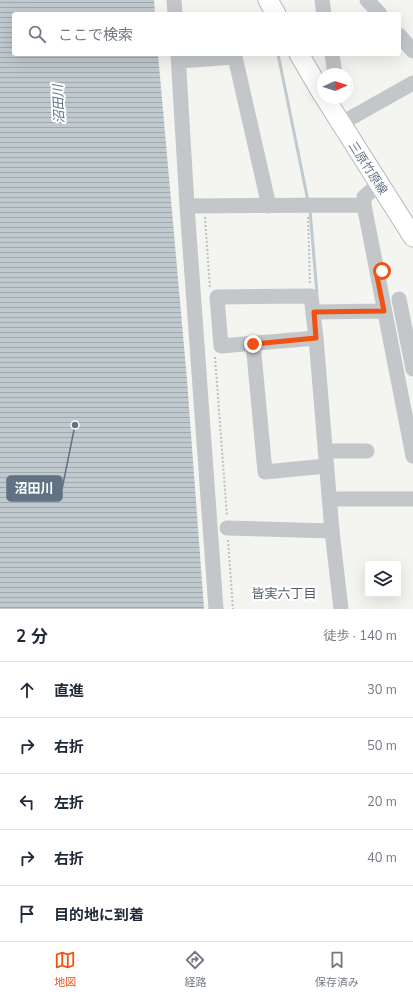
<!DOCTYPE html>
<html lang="ja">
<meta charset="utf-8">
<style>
:root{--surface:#fff;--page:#f2f2f3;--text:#1f2937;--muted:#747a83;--line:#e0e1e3;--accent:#f05214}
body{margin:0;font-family:"Nunito Sans","Noto Sans JP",sans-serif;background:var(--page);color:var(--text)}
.controls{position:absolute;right:12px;bottom:12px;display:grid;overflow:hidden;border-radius:4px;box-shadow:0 4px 16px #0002}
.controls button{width:36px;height:36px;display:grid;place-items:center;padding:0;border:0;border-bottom:1px solid var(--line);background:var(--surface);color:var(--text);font:20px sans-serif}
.compass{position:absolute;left:317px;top:68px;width:36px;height:36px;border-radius:50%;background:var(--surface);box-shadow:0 4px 16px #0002;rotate:87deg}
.stop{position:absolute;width:12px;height:12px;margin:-9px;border:3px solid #f05214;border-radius:50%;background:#fff}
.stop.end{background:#f05214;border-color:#fff;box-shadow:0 1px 4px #0008}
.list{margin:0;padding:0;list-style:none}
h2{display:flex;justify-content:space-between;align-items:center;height:52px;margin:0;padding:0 16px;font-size:17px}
h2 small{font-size:13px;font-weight:400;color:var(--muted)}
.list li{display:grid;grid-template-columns:26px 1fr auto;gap:12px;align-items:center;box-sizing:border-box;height:56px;padding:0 16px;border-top:1px solid var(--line)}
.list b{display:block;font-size:15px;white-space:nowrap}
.list em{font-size:13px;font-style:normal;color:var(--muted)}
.icon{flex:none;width:22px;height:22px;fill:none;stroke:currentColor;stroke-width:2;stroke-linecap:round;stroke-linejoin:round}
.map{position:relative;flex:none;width:413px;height:609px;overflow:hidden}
.search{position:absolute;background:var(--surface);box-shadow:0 4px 16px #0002;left:12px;right:12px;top:12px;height:44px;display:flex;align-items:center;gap:10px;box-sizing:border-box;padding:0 14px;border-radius:4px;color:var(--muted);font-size:15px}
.sheet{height:332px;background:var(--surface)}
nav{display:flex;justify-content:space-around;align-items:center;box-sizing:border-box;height:56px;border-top:1px solid var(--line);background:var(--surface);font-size:11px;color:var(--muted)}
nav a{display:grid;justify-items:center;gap:2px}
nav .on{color:var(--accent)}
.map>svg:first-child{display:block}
.water{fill:url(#water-rules)}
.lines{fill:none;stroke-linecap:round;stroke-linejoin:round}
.stream{stroke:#bfc9ce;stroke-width:3}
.major-casing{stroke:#b6babe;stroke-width:21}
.path{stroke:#bfc0c2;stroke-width:2;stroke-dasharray:2 2;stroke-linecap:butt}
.minor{stroke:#c3c7ca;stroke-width:15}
.major{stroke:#fff;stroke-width:19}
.route{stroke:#f05214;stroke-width:5}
.labels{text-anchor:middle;stroke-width:4;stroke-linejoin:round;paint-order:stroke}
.street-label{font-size:12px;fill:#617283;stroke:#fff}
.water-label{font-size:13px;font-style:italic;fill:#5c7581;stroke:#fff}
.neighbourhood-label{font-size:13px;fill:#4f5c68;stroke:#fff}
.leader{fill:none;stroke:#617283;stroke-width:1.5}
.callout-dot{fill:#617283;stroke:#fff;stroke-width:1.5}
.callout{fill:#617283;stroke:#617283;stroke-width:1.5}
.callout-label{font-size:13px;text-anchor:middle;font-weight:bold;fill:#fff}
</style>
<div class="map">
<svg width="413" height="609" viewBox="0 0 413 609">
<defs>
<pattern id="water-rules" width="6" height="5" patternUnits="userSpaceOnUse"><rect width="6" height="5" fill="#bfc9ce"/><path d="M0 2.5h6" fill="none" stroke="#9fa8ad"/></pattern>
</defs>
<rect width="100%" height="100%" fill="#f4f4f0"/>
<path class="water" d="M0,0H154L155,14H14V54H158L187,380L204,609H0Z"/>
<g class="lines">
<path class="stream" d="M278,54L308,201
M310,210L317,294"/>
<defs>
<path id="major" d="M268,0L276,14
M299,54L323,95
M325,98L413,237"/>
</defs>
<use href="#major" class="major-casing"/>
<path class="path" d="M205,217L210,289
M308,217L310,284
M215,357L227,516
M228,540L233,609"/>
<path class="minor" d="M174,0L175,14
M322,0L324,14
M367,0L380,14
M399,35L413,51
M178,54L187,206L216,609
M332,54L335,74
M179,61L235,57L269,206
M340,124L413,83
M379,184L364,197V205L413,456
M187,206L364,205
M399,299L413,369
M314,312L384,311
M316,338L221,346L217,297L311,296L316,338L332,531L341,609
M253,343L265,472L326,466
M325,451H367
M329,499H413
M227,528L332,531"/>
<use href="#major" class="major"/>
</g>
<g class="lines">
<path class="route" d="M253,344L316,338L314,312L384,311L376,271H382"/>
</g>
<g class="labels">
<g class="street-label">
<text transform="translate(368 168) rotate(57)" y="4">三原竹原線</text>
</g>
<g class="water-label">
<text transform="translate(58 104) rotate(-93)" y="5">沼田川</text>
</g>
<g class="neighbourhood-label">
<text x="284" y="598">皆実六丁目</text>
</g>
</g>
<path class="leader" d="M75 425L62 489"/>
<circle class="callout-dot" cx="75" cy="425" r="4"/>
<rect class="callout" x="7" y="476" width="55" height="25" rx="4"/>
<g class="callout-label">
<text x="34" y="493">沼田川</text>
</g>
</svg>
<div class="controls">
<button><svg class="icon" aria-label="layers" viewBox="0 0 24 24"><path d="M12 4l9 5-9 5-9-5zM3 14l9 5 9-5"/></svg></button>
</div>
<svg class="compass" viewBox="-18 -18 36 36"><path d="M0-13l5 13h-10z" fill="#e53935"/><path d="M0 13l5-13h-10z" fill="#747a83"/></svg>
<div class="stop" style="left:382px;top:271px"></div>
<div class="stop end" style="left:253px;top:344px"></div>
<div class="search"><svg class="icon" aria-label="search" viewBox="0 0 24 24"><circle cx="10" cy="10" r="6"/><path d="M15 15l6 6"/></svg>ここで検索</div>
</div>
<section class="sheet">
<h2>2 分<small>徒歩 · 140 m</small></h2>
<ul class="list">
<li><svg class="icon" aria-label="ahead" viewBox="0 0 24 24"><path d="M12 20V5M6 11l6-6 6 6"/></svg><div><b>直進</b></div><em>30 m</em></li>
<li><svg class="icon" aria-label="right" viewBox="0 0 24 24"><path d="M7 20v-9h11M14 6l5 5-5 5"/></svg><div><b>右折</b></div><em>50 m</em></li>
<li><svg class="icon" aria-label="left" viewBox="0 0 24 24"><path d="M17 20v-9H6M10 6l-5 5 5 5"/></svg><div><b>左折</b></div><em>20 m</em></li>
<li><svg class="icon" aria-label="right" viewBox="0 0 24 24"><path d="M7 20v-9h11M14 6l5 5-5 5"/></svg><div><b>右折</b></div><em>40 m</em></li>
<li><svg class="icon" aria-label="arrive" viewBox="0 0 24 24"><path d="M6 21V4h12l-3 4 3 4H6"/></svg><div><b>目的地に到着</b></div></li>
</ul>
</section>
<nav>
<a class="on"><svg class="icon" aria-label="map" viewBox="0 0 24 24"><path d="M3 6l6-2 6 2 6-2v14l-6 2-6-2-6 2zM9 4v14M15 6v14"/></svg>地図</a>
<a><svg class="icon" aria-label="directions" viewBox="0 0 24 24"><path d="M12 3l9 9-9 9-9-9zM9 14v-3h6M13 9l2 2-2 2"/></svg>経路</a>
<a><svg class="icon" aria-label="saved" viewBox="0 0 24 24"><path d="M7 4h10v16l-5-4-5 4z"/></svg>保存済み</a>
</nav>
